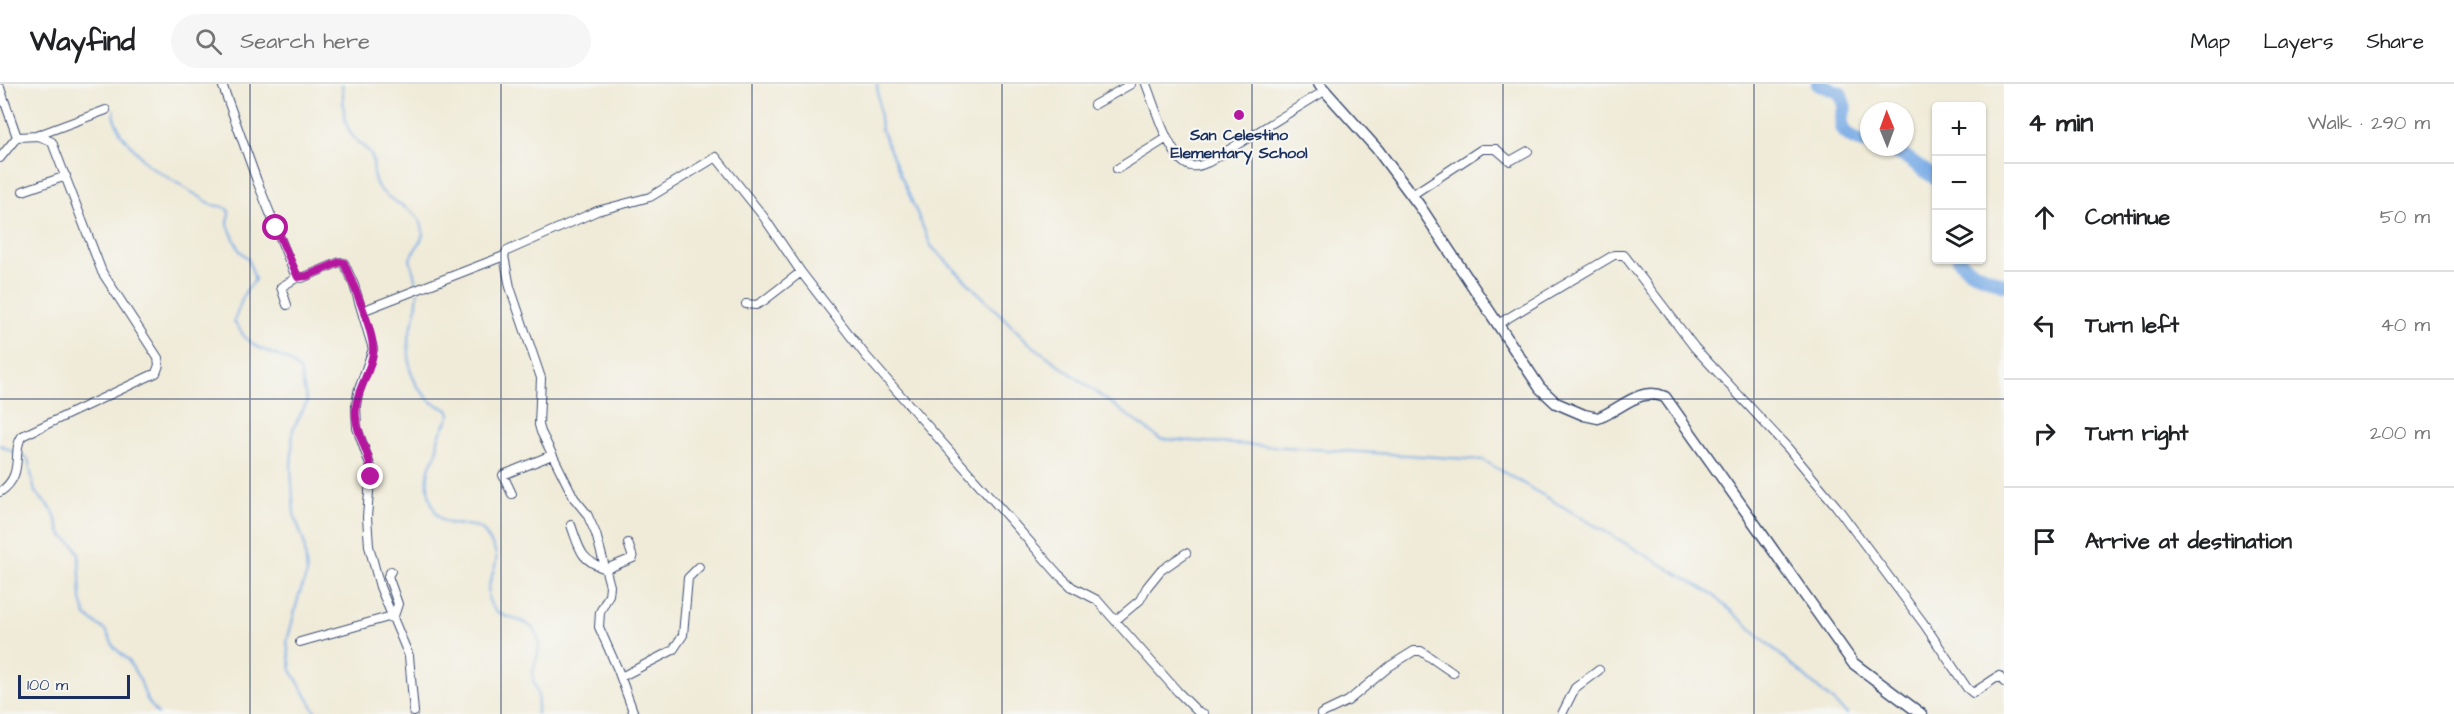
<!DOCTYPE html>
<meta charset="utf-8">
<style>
:root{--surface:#fff;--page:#f6f6f6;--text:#202124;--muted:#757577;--line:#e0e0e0}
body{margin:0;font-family:"Architects Daughter",sans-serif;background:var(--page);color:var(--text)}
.controls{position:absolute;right:18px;top:18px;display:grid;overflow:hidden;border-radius:6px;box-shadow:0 2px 4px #0004}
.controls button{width:54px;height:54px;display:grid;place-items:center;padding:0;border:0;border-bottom:2px solid var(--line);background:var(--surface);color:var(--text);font:30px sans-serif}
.compass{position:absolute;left:1860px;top:18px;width:54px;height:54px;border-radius:50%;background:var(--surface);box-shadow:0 2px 4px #0004;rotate:359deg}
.scale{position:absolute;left:18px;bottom:15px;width:112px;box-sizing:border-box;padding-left:6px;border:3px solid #1b2f5e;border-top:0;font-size:16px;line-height:21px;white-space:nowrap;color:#1b2f5e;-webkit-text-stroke:4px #f6f6f2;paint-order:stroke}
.stop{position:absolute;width:18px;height:18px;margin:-14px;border:4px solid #b5179e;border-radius:50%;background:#fff}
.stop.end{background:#b5179e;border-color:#fff;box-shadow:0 2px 6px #0008}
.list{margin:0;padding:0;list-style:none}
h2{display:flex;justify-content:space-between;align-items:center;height:78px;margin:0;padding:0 24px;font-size:26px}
h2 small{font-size:20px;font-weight:400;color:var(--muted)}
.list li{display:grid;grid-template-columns:39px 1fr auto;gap:18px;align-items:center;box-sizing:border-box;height:108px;padding:0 24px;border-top:2px solid var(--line)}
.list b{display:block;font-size:22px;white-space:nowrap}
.list em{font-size:20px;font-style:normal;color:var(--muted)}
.icon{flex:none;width:33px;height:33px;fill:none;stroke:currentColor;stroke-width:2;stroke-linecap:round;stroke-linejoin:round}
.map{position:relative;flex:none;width:2004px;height:630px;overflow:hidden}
header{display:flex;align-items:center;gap:36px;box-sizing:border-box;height:84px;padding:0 30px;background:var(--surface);border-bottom:2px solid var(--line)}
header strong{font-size:28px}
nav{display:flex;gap:33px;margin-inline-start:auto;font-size:21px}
.search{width:420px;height:54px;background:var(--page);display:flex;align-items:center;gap:15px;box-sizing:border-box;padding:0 21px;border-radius:33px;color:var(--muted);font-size:22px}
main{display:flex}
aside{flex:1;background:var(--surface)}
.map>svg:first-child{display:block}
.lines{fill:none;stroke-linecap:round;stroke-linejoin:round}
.stream{stroke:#7aace6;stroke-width:2}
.river{stroke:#7aace6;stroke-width:14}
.minor-casing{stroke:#3b4b70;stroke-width:10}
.major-casing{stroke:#3b4b70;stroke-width:13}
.minor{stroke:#fff;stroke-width:8}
.major{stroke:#fff;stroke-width:10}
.route{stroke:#b5179e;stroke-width:8}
.grid{fill:none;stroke:#1b2f5e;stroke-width:1.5;stroke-opacity:0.55}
.poi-dot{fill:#b5179e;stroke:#f6f6f2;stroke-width:2}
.labels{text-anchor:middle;stroke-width:4.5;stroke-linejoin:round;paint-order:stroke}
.poi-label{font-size:16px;font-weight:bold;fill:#1b2f5e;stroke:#f6f6f2}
</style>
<header>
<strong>Wayfind</strong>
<div class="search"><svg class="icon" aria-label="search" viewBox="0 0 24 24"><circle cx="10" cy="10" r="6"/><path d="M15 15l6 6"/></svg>Search here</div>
<nav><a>Map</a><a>Layers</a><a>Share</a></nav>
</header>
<main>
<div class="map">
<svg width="2004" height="630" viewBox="0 0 2004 630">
<rect width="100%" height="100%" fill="#f6f6f2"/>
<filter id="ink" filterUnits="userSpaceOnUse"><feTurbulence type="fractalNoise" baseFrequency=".0167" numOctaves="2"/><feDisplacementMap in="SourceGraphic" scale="12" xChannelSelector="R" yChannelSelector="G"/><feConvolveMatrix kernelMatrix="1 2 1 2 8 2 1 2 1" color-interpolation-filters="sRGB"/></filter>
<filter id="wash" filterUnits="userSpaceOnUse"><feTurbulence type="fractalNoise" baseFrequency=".008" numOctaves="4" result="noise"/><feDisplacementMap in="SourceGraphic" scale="24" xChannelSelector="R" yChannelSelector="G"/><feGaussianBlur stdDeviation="1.35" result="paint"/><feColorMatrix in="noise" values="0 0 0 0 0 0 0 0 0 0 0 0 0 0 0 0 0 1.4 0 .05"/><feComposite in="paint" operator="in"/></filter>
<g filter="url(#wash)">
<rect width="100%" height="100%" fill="#f0ebd8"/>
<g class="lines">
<path class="stream" d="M342,0C345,21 340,39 356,56C361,62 368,65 372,73C376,84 370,91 378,103C389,120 420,123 423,147C424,157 413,166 410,175L417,202
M877,0L881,45L931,162L1029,259L1160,355L1483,376L1712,510L1847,630
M114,26L115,36L121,50L148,81L203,115L213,121L224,123L229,127L228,141L239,166L248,174L255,196L245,208L234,237L246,255L259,264L288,276L300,287L307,318L293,345L291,385L294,430L304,458L307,490L299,511L287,558L291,586L317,630
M418,208L416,227L408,256L410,286L417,302L431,318L448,326L450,330C447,339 441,346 438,355C437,359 438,364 437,368C435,374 430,379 429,385C425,401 431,435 449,439C459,442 472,440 480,444C484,446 493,462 495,467C501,482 484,499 489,516C496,540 527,529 537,551C543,565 534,577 533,590C532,598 537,605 538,612C539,618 536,624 537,630
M0,361L28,375L35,408L53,427L61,450L75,462L79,470L81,516L86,532L106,547L114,563L128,576L140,596L147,616L158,630"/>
<path class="river" d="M1818,0L1840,9L1845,24C1835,46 1847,55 1869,60
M1881,63L1906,73L1936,95
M1959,176L1968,185L2004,201"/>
</g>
</g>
<g filter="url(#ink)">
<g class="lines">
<defs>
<path id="minor" d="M222,0L257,97L295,191L302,194L340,178L344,179L354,201L373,265L358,308L356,322L357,344L371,384L367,433L369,462L380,503L409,572L414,628
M1146,0C1154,20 1168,69 1186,80C1193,85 1202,81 1209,78L1326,6
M0,4L17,53L39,52L52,58L102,188L158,274L159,281L156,289L22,352C11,367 26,390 0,408
M1094,21L1131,0
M36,52L106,26
M0,74L17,53
M1117,85L1167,54
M23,107L66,92
M1412,111L1482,65H1496L1510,77L1528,67
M504,172L510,203L541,294L539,341L541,348L574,414L587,430L596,450L610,502L609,511L600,528L599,543L618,586L634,630
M746,220L756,221L762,218L801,188
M287,221L281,203L298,193
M362,227L504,172L507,167L597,127L650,113L716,73L763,132L801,188L866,272L1058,490L1072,503L1097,516L1178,608L1197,627L1204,630
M1498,240L1614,171H1624L1695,264L1787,363L1836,422L1924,540L1967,604L1973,609L1999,592L2004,598
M512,410L503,391L552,371
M571,441C580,466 580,476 606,485L633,474L628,459
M391,487L388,492L398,520L393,535
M1116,536L1140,516L1147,503L1160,487L1186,469
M300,558L392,532
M621,593L673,566L683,551L688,494L699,483
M1321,630L1348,617L1390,582L1414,567H1421L1453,589
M1562,630L1575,604L1599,586"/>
<path id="major" d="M1319,0L1377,65L1419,121L1540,304L1556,319L1584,331L1598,334C1622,325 1639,302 1665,313L1853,579L1921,630"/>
</defs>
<use href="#minor" class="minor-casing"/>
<use href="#major" class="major-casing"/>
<use href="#minor" class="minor"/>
<use href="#major" class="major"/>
</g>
</g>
<g class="lines" filter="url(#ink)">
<path class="route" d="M276,144L298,193L307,192L340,178L344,179C352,197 375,250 373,268C371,291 353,309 356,334C358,355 372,371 371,393"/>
</g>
<path class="grid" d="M250,0V630M501,0V630M752,0V630M1002,0V630M1252,0V630M1503,0V630M1754,0V630M0,315H2004"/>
<circle class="poi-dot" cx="1239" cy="31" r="6"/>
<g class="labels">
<g class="poi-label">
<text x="1239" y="56">San Celestino<tspan x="1239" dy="18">Elementary School</tspan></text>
</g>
</g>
</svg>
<div class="controls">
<button>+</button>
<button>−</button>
<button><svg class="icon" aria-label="layers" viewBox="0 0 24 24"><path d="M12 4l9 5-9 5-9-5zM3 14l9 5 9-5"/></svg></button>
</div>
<svg class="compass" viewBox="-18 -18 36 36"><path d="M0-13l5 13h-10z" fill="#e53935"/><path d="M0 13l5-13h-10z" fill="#757577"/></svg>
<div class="scale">100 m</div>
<div class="stop" style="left:276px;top:144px"></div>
<div class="stop end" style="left:371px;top:393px"></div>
</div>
<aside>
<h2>4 min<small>Walk · 290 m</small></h2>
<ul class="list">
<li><svg class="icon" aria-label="ahead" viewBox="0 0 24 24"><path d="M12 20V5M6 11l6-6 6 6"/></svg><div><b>Continue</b></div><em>50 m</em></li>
<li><svg class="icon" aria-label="left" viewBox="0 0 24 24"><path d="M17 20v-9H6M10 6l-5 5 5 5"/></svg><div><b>Turn left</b></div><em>40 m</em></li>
<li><svg class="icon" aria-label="right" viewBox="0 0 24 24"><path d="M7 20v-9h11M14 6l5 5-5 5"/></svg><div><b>Turn right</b></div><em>200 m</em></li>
<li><svg class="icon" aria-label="arrive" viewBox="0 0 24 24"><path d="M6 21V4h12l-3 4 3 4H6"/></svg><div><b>Arrive at destination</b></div></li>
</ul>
</aside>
</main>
